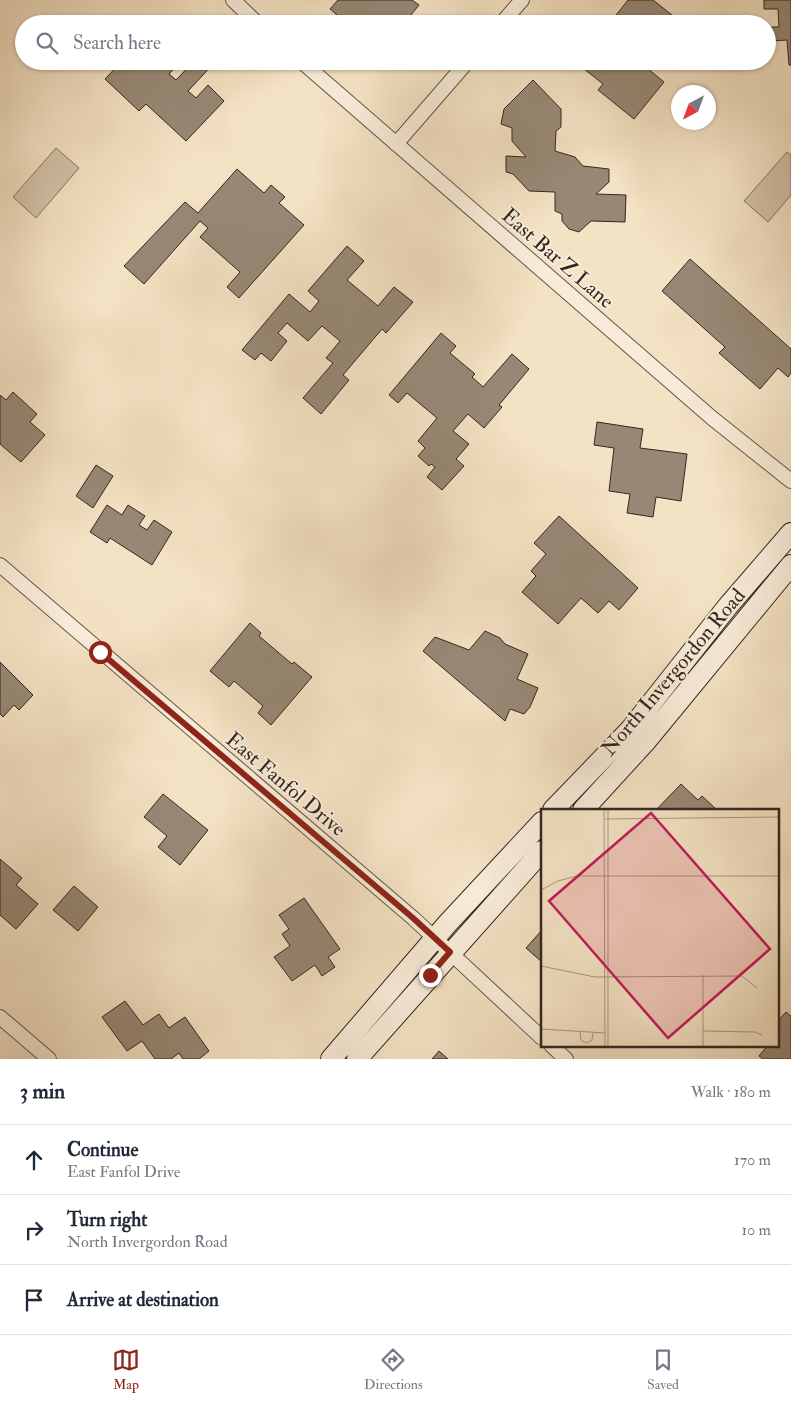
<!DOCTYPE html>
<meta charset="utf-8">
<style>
:root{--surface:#fff;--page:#f2f2f3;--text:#1f2937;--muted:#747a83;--line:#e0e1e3;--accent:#8f2418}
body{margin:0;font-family:"IM FELL Double Pica",serif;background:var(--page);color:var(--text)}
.compass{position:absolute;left:671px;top:85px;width:45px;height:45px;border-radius:50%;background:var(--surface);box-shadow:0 1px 4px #0004;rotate:221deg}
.stop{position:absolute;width:15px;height:15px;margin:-11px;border:4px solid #8f2418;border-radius:50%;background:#fff}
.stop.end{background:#8f2418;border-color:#fff;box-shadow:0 1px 5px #0008}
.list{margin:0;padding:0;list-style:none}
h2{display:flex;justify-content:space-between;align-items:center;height:65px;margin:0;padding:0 20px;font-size:21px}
h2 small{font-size:16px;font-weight:400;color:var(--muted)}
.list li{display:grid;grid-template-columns:32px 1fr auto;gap:15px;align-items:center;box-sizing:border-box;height:70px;padding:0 20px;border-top:1px solid var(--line)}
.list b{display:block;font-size:19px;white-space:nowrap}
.list p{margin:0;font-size:16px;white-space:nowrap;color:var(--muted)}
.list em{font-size:16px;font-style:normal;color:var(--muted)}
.icon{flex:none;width:28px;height:28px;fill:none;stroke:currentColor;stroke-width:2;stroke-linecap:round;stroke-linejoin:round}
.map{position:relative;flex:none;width:791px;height:1059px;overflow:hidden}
.search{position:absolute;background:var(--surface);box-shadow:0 1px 4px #0004;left:15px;right:15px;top:15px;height:55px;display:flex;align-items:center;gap:12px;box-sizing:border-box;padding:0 18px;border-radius:28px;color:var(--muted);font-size:19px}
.sheet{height:275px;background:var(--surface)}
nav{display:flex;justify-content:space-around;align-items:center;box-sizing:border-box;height:70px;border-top:1px solid var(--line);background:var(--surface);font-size:14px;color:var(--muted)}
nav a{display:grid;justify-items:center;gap:2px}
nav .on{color:var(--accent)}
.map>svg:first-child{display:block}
.grass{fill:#d3c2a8;stroke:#837464}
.building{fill:#978875;stroke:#332720}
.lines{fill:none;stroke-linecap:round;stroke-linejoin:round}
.street-casing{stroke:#635649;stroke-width:16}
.secondary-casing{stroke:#332720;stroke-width:22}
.street{stroke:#f8ecd9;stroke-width:14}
.secondary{stroke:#f8ecd9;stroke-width:20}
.route{stroke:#8f2418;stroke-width:6}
.labels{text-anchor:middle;stroke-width:4;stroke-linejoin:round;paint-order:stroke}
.street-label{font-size:21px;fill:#332720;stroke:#f8ecd9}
.inset-road{fill:none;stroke:#a79782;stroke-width:1}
.view{fill:#c2185b;fill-opacity:0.15;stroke:#c2185b;stroke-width:2.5}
.inset-edge{fill:none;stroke:#332720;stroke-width:2.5}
</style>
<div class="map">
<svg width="791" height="1059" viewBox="0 0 791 1059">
<rect width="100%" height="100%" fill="#f4e2c4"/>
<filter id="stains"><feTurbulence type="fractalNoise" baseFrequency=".004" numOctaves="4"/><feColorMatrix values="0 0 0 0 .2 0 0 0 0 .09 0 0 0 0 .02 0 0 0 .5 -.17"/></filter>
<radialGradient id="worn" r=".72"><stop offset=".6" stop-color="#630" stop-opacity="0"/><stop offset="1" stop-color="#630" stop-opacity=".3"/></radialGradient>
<path class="grass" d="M56,148L79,168L36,218L13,197Z
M787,152L791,155V195L768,222L744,201Z"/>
<path class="building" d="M338,0H412L419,5L410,16L418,23L361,24L355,19L351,24H348L330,9Z
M628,0H653L677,19L673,24H609Z
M764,0H791V65H789L787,40L771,41L770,27H779L778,9H764Z
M122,61H181L169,74L176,80L194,61H216L188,91L196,98L208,85L224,101L186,141L146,104L139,111L105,79Z
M574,61H652L647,68L664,82L634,119L598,90L603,84Z
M533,80L561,109V127L556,131L555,151L575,157L583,166L609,169V182L596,194L626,195L625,222L591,221L579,232L569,229L562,221V214L555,211V192L529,191L513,174L506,172V156L526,157L512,141V128L501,124L504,109Z
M237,169L264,193L271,185L285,197L279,203L304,225L239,298L227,287L240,272L200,237L208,228L200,221L144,284L124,266L185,202L198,213Z
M347,246L364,261L347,280L378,306L394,287L413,302L386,333L382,329L343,375L349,380L321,414L303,398L333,363L326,358L340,341L322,326L308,341L287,323L278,333L287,341L271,361L261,353L255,360L242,350L289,294L310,312L319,301L308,291Z
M690,259L791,349V373L788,377L778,368L760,389L719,353L725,347L662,291Z
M441,333L456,346L450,353L475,374L472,377L483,387L512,354L529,369L499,405L502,407L484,428L468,414L453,431L469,444L456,459L464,466L442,490L427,477L435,467L431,464L429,466L418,456L425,448L418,441L437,418L407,393L398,403L389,395Z
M13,392L37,414L30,422L45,435L21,462L0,444V395L6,400Z
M597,422L643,429L640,448L687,454L681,501L656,497L653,517L627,513L630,494L609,491L614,448L594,445Z
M96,465L113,476L93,508L76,496Z
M107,505L122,515L128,505L145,516L139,525L147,530L154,520L172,532L152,565L110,538L107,543L90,532Z
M559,516L638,588L619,610L609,601L598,613L581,598L558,624L522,592L536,576L531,571L546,554L534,543Z
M250,623L261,633L259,636L292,664L294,662L312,677L271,725L258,713L263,706L234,681L229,687L210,671Z
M485,631L500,638L505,644L528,654L517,679L538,688L530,707L524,714L510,709L505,721L423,651L435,637L469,650Z
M0,662L33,695L19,710L14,705L3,717L0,714Z
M681,784L698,800L702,796L717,810H656Z
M163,794L208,830L180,865L158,847L167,836L144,817Z
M0,859L22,878L16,885L38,904L16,929L0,915Z
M74,886L98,907L78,931L53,910Z
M304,898L340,949L328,957L335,967L322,976L315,965L292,981L274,957L290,946L282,934L289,929L279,915Z
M542,930V962L526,948Z
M125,1001L143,1025L159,1014L169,1028L185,1017L209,1051L199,1059H183L179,1053L171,1059H155L142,1041L127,1051L102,1017Z
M786,1012L791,1016V1059H763L759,1056L768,1045H777V1022Z
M439,1051L448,1059H432Z"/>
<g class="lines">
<defs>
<path id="street" d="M233,0L258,24
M501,24L522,0
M301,61L712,418L791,481
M396,144L468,61
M0,565L413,918L542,1038
M0,1017L49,1059
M551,1045L566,1059"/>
<path id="secondary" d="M553,810L630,730L728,606L791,533
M583,810L647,740L791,565
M331,1059L448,923L542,822
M357,1059L542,851"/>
</defs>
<use href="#street" class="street-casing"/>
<use href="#secondary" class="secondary-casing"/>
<use href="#street" class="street"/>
<use href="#secondary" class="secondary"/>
</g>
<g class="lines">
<path class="route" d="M100,652L413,918L450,952L430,975"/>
</g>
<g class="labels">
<g class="street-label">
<text transform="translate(558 258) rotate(41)" y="7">East Bar Z Lane</text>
<text transform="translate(673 672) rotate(-50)" y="7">North Invergordon Road</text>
<text transform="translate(286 784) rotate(40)" y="7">East Fanfol Drive</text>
</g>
</g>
<g transform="translate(541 809)">
<rect width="238" height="238" fill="#f4e2c4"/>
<path class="inset-road" d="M63,0L64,237M67,0V237M64,10L238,8M0,81L17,72L36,67H238M0,157L54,168L201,167L216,179M0,220L64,224M162,222L214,223L221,226M39,223L40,231L45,234L51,231L52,224M162,237V166"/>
<path class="view" d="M110,4L229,140L127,229L8,92Z"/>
<rect width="238" height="238" class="inset-edge"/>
</g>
<rect width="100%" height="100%" filter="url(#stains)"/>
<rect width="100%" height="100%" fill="url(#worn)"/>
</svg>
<svg class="compass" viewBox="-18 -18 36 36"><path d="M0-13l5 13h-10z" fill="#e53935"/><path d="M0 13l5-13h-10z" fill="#747a83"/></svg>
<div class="stop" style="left:100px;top:652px"></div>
<div class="stop end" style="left:430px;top:975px"></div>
<div class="search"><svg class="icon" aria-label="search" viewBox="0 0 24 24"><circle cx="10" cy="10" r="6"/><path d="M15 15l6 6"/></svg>Search here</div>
</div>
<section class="sheet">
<h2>3 min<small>Walk · 180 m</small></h2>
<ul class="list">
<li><svg class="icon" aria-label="ahead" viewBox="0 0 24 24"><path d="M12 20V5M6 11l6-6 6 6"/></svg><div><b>Continue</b><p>East Fanfol Drive</p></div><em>170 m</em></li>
<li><svg class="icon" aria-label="right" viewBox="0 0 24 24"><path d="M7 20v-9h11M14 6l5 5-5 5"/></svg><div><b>Turn right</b><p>North Invergordon Road</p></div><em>10 m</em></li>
<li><svg class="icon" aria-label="arrive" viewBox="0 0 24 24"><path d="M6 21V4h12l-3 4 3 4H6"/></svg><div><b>Arrive at destination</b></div></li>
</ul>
</section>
<nav>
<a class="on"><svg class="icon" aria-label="map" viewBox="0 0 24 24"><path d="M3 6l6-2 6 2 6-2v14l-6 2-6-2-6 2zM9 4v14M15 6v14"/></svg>Map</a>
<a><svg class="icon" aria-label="directions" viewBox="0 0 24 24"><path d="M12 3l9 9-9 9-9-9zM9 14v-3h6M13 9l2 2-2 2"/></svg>Directions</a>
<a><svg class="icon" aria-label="saved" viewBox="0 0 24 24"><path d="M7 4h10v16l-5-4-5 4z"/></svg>Saved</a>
</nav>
